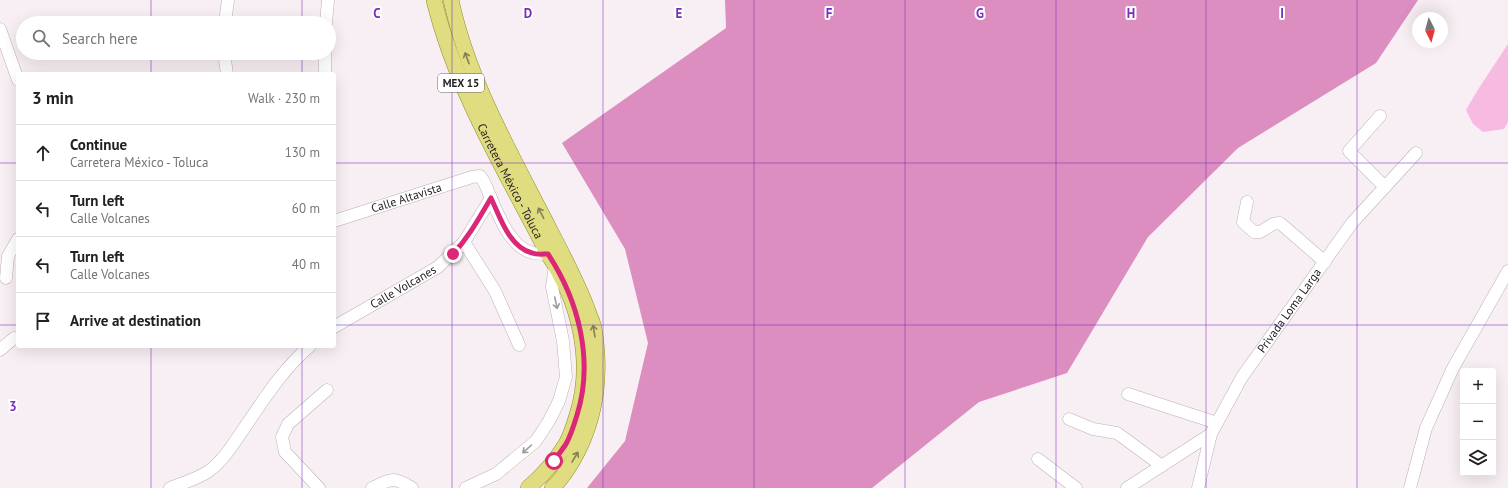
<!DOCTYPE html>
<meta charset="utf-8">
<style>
:root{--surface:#fff;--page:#f6f6f6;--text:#202124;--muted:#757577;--line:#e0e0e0}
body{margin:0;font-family:"PT Sans",sans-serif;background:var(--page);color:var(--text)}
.controls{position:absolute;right:12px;bottom:12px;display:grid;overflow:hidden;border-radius:4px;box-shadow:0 4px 16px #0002}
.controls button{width:36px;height:36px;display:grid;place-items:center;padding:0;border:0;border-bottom:1px solid var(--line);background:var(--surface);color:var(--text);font:20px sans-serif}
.compass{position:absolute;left:1412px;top:12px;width:36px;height:36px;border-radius:50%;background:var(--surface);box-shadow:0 4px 16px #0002;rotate:174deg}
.stop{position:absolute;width:12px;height:12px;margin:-9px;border:3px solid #db2777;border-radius:50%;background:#fff}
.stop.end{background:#db2777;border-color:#fff;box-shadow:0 1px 4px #0008}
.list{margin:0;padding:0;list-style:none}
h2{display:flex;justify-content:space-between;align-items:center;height:52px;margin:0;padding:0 16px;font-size:17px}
h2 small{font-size:13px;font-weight:400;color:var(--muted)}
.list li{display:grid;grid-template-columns:26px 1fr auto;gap:12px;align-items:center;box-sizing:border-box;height:56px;padding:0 16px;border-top:1px solid var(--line)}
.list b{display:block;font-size:15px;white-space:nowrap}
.list p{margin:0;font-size:13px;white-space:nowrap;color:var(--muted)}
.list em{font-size:13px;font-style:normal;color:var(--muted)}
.icon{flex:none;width:22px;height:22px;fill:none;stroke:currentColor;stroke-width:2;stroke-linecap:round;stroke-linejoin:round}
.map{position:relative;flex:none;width:1508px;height:488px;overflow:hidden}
.search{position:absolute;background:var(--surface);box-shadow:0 4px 16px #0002;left:16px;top:16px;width:320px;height:44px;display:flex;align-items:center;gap:10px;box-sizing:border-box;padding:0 14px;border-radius:22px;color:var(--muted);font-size:15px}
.panel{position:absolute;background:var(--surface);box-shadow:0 4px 16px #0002;left:16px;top:72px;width:320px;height:276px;border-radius:4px}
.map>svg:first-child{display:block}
.green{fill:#f7bae0}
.forest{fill:#db8ebf}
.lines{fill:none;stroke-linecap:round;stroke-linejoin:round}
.minor-casing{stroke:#bab1b6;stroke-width:13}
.major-casing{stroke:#918d29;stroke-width:16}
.minor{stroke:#fff;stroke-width:12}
.major{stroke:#e0dd80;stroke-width:15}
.oneway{stroke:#838052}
.oneway2{stroke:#9d9c9c}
.route{stroke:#db2777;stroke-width:5}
.grid{fill:none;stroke:#7b2cbf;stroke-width:1;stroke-opacity:0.55}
.labels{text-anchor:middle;stroke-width:4;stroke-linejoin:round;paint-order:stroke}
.shield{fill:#fff;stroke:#676466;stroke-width:1}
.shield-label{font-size:11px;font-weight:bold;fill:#262224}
.street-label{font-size:12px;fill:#262224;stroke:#fff}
.grid-label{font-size:13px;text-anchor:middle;font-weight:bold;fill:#7b2cbf;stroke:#fff;stroke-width:4;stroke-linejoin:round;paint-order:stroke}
</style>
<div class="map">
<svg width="1508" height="488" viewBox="0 0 1508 488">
<rect width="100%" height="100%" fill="#f8eff4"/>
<path class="green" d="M1508,44V122L1504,129L1483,132L1473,124L1466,110L1477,91Z"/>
<path class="forest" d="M725,0H1418L1376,63L1238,148L1148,237L1067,373L979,402L872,488H587L625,441L648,343L625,249L562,143L726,28Z"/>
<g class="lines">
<defs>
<g id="minor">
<path d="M225,23L228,0"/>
<path d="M326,23L328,0"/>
<path d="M0,29L18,80"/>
<path d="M224,53L227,74"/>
<path d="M325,74V53"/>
<path d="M1380,116L1349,151L1385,187"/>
<path d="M1247,202L1243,222L1254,232H1260L1273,224L1280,223L1325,262"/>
<path id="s1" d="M334,221L472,177L480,176C486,183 487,190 491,198C499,217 511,248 533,253C538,254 543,254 548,254"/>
<path d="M464,242L495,291L519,345"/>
<path d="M6,278L8,256L18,239"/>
<path id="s2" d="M334,327L438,267L464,242L491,198"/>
<path d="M0,350L14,338"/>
<path d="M1128,394L1217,423"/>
<path d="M1069,419L1093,429L1117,433L1162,466"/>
<path d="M1038,459L1076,488"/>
<path d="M170,488C183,483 197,479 209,471C225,459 236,440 247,424C266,396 284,368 310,346"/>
<path d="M319,488L285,452L282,437L288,424L327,390"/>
<path d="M372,488C391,479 393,476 412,488"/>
<path d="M466,488L496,474L536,441L549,421L559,401L566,377L563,341L552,287L555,265"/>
<path d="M1127,488L1211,434"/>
<path id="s3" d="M1198,488L1211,434L1242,377L1352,223L1416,153"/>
<path d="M1410,488L1426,428L1453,368L1508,271"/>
</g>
<g id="major">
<path id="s4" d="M434,0C456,91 506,172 548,254C579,301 594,361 577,415C574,425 571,435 566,444C556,460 543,475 528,488"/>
<path d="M451,0C469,83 513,157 551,232C564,257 577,282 587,308C589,315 593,322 594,328C602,375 596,421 572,462C566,472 561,480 552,488"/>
</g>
</defs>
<use href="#minor" class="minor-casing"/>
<use href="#major" class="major-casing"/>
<use href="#minor" class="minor"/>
<use href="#major" class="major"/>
</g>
<defs><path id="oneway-shaft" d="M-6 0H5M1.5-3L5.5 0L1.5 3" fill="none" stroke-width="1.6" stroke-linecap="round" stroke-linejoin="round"/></defs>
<g class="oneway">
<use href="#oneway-shaft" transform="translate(467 58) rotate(-110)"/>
<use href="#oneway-shaft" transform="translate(541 213) rotate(-117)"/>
<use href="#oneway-shaft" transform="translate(594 331) rotate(-99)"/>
<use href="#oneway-shaft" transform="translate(575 457) rotate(-59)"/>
</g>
<g class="oneway2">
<use href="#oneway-shaft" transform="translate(556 303) rotate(78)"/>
<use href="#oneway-shaft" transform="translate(527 449) rotate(138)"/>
</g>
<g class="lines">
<path class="route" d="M453,254C469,237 479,218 491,198C500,217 509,247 532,253C537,255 543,254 548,254C579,301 594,361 577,415C574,425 571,435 566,444C562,450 558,455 554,461"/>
</g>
<path class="grid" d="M151,0V23M302,0V23M452,0V488M603,0V488M754,0V488M905,0V488M1056,0V488M1206,0V488M1357,0V488M151,53V74M302,53V74M0,163H18M334,163H1508M0,325H18M334,325H1508M151,346V488M302,346V488"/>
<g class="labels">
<rect class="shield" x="438" y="74" width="46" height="18" rx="3"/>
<g class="shield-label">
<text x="461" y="87">MEX 15</text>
</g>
<g class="street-label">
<text dy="4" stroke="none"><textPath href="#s4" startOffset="197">Carretera México - Toluca</textPath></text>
<text dy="4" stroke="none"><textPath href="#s1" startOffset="76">Calle Altavista</textPath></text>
<text dy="4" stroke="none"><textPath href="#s2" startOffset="80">Calle Volcanes</textPath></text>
<text dy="4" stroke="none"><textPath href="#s3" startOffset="202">Privada Loma Larga</textPath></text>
</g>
</g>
<g class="grid-label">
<text x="377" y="18">C</text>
<text x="528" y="18">D</text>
<text x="679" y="18">E</text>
<text x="829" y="18">F</text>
<text x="980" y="18">G</text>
<text x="1131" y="18">H</text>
<text x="1282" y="18">I</text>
<text x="13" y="411">3</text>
</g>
</svg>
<div class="controls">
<button>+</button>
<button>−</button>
<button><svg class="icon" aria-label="layers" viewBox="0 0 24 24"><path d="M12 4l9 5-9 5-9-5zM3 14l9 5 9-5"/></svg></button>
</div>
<svg class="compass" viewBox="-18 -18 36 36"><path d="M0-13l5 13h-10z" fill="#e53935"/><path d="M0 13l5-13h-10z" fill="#757577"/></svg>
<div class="stop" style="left:554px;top:461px"></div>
<div class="stop end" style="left:453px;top:254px"></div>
<div class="search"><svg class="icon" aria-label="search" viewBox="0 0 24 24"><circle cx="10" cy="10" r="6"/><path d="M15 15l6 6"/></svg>Search here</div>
<section class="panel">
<h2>3 min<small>Walk · 230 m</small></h2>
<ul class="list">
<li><svg class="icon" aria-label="ahead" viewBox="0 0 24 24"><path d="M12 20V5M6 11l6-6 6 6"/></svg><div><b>Continue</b><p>Carretera México - Toluca</p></div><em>130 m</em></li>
<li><svg class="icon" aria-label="left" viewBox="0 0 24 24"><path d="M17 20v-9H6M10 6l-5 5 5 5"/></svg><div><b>Turn left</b><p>Calle Volcanes</p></div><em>60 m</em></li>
<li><svg class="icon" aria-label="left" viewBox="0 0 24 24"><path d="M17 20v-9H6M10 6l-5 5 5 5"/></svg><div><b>Turn left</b><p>Calle Volcanes</p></div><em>40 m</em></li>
<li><svg class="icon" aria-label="arrive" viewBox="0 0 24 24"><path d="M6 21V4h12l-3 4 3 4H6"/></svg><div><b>Arrive at destination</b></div></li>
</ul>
</section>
</div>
